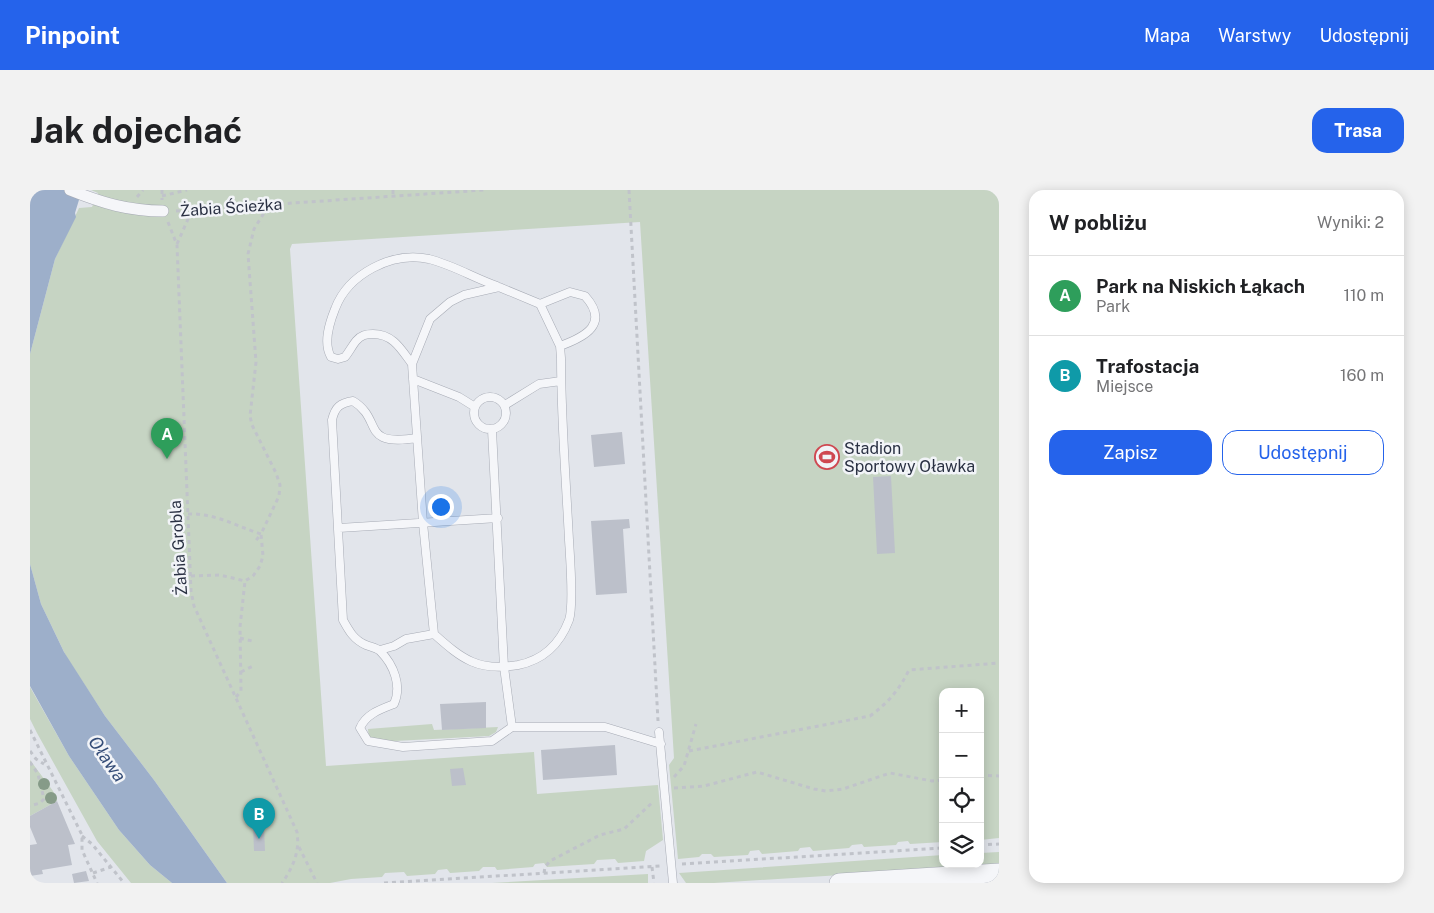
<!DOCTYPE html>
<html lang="pl">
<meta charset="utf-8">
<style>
:root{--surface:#fff;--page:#f2f2f2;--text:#202124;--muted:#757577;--line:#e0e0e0;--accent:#2563eb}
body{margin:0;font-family:"Public Sans",sans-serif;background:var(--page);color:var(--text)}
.controls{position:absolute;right:15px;bottom:15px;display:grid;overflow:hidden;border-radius:10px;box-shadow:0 2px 12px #0003}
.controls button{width:45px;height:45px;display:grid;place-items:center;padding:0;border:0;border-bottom:1px solid var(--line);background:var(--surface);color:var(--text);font:25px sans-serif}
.you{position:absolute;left:410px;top:316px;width:18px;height:18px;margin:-12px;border:4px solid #fff;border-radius:50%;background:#1a73e8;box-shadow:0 0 0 8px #1a73e833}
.badge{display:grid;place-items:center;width:32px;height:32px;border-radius:50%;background:var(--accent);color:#fff;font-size:16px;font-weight:700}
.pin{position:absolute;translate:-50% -41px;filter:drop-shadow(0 1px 2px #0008)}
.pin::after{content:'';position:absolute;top:26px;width:18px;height:15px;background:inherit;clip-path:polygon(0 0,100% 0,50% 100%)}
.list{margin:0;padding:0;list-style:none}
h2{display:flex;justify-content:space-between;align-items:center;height:65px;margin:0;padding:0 20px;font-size:21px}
h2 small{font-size:16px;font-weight:400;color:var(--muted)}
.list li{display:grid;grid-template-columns:32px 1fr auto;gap:15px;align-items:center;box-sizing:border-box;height:80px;padding:0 20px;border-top:1px solid var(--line)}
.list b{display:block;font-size:19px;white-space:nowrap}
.list p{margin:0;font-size:16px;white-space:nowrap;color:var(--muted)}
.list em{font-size:16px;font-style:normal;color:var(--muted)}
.actions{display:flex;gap:10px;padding:15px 20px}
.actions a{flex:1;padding:11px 0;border:1px solid var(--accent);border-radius:15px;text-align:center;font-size:18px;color:var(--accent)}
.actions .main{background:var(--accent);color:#fff}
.icon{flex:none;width:28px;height:28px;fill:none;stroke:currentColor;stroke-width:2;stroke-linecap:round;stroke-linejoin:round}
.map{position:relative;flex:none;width:969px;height:693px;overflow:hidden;border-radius:15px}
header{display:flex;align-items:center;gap:30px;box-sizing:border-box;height:70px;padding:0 25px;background:var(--accent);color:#fff}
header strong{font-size:24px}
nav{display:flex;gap:28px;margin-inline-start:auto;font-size:18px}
.intro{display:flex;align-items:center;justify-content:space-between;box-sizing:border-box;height:120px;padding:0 30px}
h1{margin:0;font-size:35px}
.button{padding:12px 22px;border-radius:15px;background:var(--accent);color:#fff;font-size:18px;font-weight:700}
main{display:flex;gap:30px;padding:0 30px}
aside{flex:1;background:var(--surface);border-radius:15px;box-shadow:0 2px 12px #0003}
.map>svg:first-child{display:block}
.green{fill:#c6d4c3}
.water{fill:#9dafca}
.building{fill:#bcc0ca}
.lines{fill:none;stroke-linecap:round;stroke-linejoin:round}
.service-casing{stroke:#a7abb5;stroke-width:9}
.pedestrian-casing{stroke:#a7abb5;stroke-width:12}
.tertiary-casing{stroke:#a7abb5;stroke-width:20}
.path{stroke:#c0c3ca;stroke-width:3;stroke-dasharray:4 4;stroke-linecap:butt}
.service{stroke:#f5f6f9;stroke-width:8}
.pedestrian{stroke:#f5f6f9;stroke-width:11}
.tertiary{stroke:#f5f6f9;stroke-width:19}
.tree{fill:#869b88}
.labels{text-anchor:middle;stroke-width:5;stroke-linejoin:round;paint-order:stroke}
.street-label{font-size:16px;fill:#2a3143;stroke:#f2f4f8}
.poi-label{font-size:16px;fill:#2a3143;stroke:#f2f4f8;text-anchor:start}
.water-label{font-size:18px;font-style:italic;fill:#344c77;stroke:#f2f4f8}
</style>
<header>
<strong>Pinpoint</strong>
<nav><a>Mapa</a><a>Warstwy</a><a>Udostępnij</a></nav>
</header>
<div class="intro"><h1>Jak dojechać</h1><a class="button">Trasa</a></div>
<main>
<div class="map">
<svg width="969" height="693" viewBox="0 0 969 693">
<rect width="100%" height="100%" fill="#e2e5eb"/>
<path class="green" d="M61,0H969V648L950,650V502H913V652L880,654L878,651L868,652L866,655L834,657L832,654L822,655L819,658L783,661L780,657L770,658L768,661L732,664L729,660L720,661L718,665L684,667L681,664H672L669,667L648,669L639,575L644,568L610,32L262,54L260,59L296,576L504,562L507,604L628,595L633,650L616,661L614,671L588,673L585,669L567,670L564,674L517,677L514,673L505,674L503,677L467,680L465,677H453L449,681L420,683L417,679L408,680L405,684L377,686L374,682L355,683L352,687L321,689L300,693H197L124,590L75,526L36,466L11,414L0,374V164L25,69L49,18L62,17L68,3Z
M0,497L39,566L89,640L120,675L142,693H101L67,651L7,543L0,529Z
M402,534L404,540L468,537L466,542L459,546L346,552L339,550L338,539Z
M0,570L23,601L27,611L0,626Z
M969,662V675L684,693H656L649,683L913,665V674H950V663Z
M618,684V693H462Z"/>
<path class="water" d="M0,0H52L45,23L46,27L25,69L0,164Z
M0,374L11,414L34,462L75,526L124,590L197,693H142L120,675L89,640L39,566L0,496Z"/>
<path class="building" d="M592,242L595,274L564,277L561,245Z
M861,286L865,363L847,364L843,287Z
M599,329L600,338L593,339L597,403L566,405L561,331Z
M456,512V538L412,540L410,514Z
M585,555L587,585L513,590L511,560Z
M433,578L436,595L422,596L420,579Z
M27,611L45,654L38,655L42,675L12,680L13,684L0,686V655L7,654L0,637V626Z
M234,635L235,661H224L223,636Z
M56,681L59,691L44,693L42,684Z"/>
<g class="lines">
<defs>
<path id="service" d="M510,114L469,97L434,105L420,112L400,129L382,174L393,333L404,444C432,469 448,482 488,475C513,470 530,454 539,430C544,416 540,367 539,350C536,290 531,229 531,168L530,156L510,114L540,102L555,106C580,134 555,147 530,156
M382,174C371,159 363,144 343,144C336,144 331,145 326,151C322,156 319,162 315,167L308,169L301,167C293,153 299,134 305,119C318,84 362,61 399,69C423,75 444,88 467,96
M383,189L429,207L445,217
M444 223a16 16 0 1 1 32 0a16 16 0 1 1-32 0Z
M475,215L509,194L531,191
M462,240L474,477L482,537
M387,248C329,257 354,230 323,211C310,213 305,217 302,230L313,430C319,441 324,450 336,455C341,457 347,458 350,461C364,475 372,496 364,514C351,519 336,524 330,538L338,551L373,557L462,551L482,537H575L631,554
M309,338L468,328
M350,460L364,456L376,449L404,444
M629,542L643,693"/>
<path id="pedestrian" d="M40,0C72,13 99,21 133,21"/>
<path id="tertiary" d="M809,693L969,683"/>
</defs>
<use href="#service" class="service-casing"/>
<use href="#pedestrian" class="pedestrian-casing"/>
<use href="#tertiary" class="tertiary-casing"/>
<path class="path" d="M132,0V10
M363,0V6
M599,0L628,531
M132,6L157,0
M107,7L113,0
M146,21L454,0
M138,32L147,55L161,401L164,416L267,642C270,662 263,677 252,693
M147,54L162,20
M158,324C185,323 206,336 231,344L224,353
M161,386L190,385L215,391L223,386L230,376L233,366L231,344L249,306L250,295L246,283L222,235L220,226L226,172L218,64L224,39L239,15
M210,448L222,451
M211,482L223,476
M206,507L211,501L210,437L215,391
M0,540L52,645V660L67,693
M0,561L6,569L14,574
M659,561L840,526C858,513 869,500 879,480L969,473
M0,572L8,584L14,609L10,613L0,616
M950,585L969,586
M644,587L654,576L666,534
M644,598L674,596L727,582L784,599L796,601L813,599L860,583L902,591L913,590
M52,646L62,654L94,693
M950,655L969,654
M269,657L287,693
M652,674L913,658
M622,677L624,693
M63,683L81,677
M514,683L515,677L520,671L570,645L594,639L624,611
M354,693L630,676"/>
<use href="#service" class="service"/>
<use href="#pedestrian" class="pedestrian"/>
<use href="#tertiary" class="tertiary"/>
</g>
<g class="tree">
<circle cx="14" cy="594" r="6"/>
<circle cx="21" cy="608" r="6"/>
</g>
<defs>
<symbol id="stadium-ring" viewBox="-11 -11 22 22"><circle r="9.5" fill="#f2f4f8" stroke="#cf4851" stroke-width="1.5"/><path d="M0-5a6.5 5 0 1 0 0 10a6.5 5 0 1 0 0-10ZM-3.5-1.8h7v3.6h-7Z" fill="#cf4851"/></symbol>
</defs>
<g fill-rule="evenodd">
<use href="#stadium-ring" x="783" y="253" width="28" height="28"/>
</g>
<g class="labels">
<g class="street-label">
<text transform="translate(201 17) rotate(-4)" y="6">Żabia Ścieżka</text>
<text transform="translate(148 358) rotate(-94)" y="6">Żabia Grobla</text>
</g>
<g class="poi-label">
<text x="814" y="264">Stadion<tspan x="814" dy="18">Sportowy Oławka</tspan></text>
</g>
<g class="water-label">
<text transform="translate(77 569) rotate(55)" y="6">Oława</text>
</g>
</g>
</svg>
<div class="controls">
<button>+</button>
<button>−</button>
<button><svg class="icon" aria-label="locate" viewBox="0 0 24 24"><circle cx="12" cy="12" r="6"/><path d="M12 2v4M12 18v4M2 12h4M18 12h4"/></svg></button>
<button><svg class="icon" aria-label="layers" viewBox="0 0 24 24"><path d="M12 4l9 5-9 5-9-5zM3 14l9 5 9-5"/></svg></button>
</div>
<div class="you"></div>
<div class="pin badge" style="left:137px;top:269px;background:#2e9e5b">A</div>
<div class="pin badge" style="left:229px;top:649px;background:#0f9aa8">B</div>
</div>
<aside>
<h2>W pobliżu<small>Wyniki: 2</small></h2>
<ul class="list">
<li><span class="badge" style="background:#2e9e5b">A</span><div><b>Park na Niskich Łąkach</b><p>Park</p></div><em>110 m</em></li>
<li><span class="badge" style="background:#0f9aa8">B</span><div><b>Trafostacja</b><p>Miejsce</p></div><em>160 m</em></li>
</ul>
<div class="actions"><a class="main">Zapisz</a><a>Udostępnij</a></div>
</aside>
</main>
